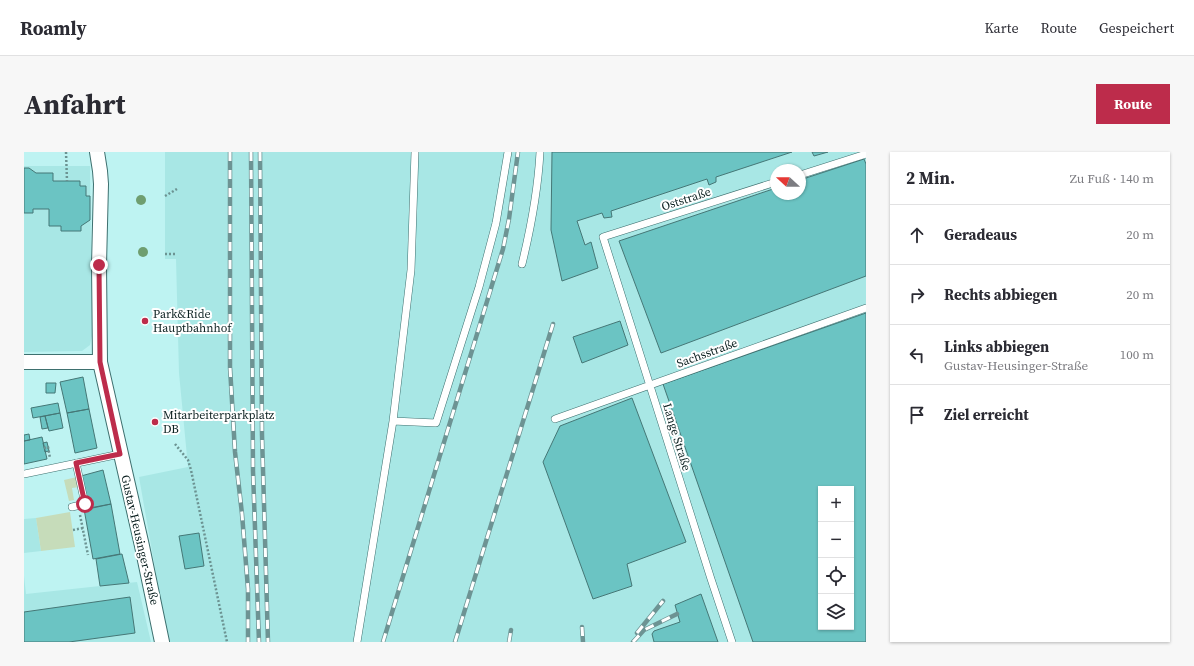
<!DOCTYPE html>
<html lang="de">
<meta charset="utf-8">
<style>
:root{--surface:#fff;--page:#f7f7f7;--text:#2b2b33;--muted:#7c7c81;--line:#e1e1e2;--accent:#bd2c4b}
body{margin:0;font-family:"Source Serif 4",serif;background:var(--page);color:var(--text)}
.controls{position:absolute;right:12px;bottom:12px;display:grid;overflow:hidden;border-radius:0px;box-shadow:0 1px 3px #0004}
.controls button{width:36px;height:36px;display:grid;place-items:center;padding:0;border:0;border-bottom:1px solid var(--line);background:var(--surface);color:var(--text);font:20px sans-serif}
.compass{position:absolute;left:746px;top:12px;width:36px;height:36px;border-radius:50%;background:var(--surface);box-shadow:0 1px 3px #0004;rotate:291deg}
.stop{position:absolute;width:12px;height:12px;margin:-9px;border:3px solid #bd2c4b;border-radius:50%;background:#fff}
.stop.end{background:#bd2c4b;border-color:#fff;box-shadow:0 1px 4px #0008}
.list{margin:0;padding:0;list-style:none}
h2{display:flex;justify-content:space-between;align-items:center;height:52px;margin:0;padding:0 16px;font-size:17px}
h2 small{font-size:13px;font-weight:400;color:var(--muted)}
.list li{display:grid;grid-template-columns:26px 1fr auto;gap:12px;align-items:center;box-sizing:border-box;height:60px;padding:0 16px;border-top:1px solid var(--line)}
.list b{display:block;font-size:15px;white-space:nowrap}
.list p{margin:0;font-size:13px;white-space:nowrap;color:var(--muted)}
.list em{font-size:13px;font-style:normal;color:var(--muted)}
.icon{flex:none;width:22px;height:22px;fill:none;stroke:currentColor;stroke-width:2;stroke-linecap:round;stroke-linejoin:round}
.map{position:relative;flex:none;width:842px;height:490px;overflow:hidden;border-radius:0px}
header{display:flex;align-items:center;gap:24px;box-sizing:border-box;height:56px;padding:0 20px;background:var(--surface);border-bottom:1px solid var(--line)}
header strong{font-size:19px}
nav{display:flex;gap:22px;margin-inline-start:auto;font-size:14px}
.intro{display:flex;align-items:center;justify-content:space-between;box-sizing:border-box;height:96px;padding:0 24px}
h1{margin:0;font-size:28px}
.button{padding:10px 18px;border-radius:0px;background:var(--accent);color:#fff;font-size:14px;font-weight:700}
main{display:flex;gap:24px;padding:0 24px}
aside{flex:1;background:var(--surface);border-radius:0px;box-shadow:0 1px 3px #0004}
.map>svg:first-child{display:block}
.built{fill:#a8e7e5;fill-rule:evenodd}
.green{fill:#c6dcba}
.building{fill:#6bc4c3;stroke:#457776;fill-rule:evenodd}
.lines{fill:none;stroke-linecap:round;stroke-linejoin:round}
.service-casing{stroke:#3e706f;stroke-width:8}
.minor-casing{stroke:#3e706f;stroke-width:16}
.path{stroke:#6c9392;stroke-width:2.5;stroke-dasharray:2 2;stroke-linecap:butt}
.service{stroke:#fff;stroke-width:7}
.minor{stroke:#fff;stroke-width:14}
.rail-casing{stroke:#6d9393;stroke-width:4.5}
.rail{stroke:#fff;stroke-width:3;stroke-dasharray:9;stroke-linecap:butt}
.tree{fill:#6f9e70}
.route{stroke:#bd2c4b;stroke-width:5}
.poi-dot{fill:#bd2c4b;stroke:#fff;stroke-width:1.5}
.labels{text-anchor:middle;stroke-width:4;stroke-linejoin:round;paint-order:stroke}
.street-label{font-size:12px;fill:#0c2121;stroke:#fff}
.poi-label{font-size:12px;fill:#0c2121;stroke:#fff;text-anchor:start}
</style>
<header>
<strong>Roamly</strong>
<nav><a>Karte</a><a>Route</a><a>Gespeichert</a></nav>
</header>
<div class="intro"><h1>Anfahrt</h1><a class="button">Route</a></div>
<main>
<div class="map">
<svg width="842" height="490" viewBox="0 0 842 490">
<rect width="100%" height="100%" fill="#bef3f2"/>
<path class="built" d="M141,0H842V490H144L115,325L164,315L155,221L152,107H141ZM752,18H776V42H752ZM797,337H827V475H797Z
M0,14H66L68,184L66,193L58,199L0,200Z
M12,366L17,399L0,401V367Z
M0,424L2,442L113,430L127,490H0Z"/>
<path class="green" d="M53,325L55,335L48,336L50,348L45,349L40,328Z
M46,360L51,395L17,399L12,366Z"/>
<path class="building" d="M528,0H768L692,25V30L685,33L683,27L587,59L588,65L580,66L578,61L553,69L561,93L567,90L574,116L538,129L527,78Z
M788,0H804L790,4Z
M840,7L842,12V124L637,201L595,89L752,36V42H776V28Z
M0,16H5L12,21H29V29H56V34H62V44H66V68L57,74V79H37V74H25V57H9V61H0Z
M842,161V490H729L639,232ZM797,337H827V475H797Z
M596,169L604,193L558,211L549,185Z
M59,225L65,257L43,261L36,230Z
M22,231H32L31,241H22Z
M608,246L662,390L603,412L608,434L569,447L519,310L536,274Z
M34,251L36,261L9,266L7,256Z
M65,257L73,296L51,301L43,261Z
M36,261L39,276L25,279L21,264Z
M21,264L24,276L18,277L16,265Z
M5,282L6,288L0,289V283Z
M18,285L23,307L0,312V289Z
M23,290L25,299L21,300L19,291Z
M79,318L87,352L64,357L57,324Z
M87,352L96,402L69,407L60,357Z
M175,381L180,414L161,417L155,384Z
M98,402L105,431L76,434L72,407Z
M677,442L694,490H630L628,482L630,479L656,470L651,453Z
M106,445L111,481L45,490H0V460Z"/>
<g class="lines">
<defs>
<path id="service" d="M391,0L387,118L369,269L412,271L455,135L472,71L484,0
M776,23L842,2
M498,112C507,75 514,38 516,0
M531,267L842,156
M0,322L96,302
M48,355L61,352L52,311
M333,490L369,269
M708,490L687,427L579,85L752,30"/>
<path id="minor" d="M73,0L76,19L77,32L75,113L76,210L118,394L138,490
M0,210H76"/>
</defs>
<use href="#service" class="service-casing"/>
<use href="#minor" class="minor-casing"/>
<path class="path" d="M42,0L43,29
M141,44L153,37
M141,102H152
M151,292L164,308L167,318L203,490
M20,296L24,295L26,306
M56,363L64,403
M49,378L59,376"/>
<use href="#service" class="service"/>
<use href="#minor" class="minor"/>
<defs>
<path id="rail" d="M206,0V215L211,300L218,362L224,437V490
M227,0L229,319L235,490
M236,0L238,283L244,490
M558,475L559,490
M613,481L639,449
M359,490L479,97L485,67L494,0
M431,490L529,172
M485,490L487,478
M609,490L620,478L653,462"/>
</defs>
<use href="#rail" class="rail-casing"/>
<use href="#rail" class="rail"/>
</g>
<g class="tree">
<circle cx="117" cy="48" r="5"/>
<circle cx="119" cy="100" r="5"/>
</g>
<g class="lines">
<path class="route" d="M61,352L52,311L96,302L76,210L75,113"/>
</g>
<g class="poi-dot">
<circle cx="121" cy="169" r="4"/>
<circle cx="131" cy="270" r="4"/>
</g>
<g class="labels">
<g class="street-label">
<text transform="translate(662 47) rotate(-18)" y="4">Oststraße</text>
<text transform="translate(683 201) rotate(-20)" y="4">Sachsstraße</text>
<text transform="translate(653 285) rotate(73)" y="4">Lange Straße</text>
<text transform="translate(116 388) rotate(77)" y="4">Gustav-Heusinger-Straße</text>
</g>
<g class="poi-label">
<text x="129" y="166">Park&amp;Ride<tspan x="129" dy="14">Hauptbahnhof</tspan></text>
<text x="139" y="267">Mitarbeiterparkplatz<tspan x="139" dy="14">DB</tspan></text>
</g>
</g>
</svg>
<div class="controls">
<button>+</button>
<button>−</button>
<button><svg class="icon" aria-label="locate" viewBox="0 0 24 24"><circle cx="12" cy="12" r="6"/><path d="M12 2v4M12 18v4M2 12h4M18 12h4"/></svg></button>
<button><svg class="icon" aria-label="layers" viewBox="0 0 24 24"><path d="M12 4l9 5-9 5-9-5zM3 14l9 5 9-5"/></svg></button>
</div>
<svg class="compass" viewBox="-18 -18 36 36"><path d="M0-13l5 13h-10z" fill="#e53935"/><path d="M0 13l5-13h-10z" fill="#7c7c81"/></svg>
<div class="stop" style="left:61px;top:352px"></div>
<div class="stop end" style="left:75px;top:113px"></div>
</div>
<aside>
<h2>2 Min.<small>Zu Fuß · 140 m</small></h2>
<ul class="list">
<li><svg class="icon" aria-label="ahead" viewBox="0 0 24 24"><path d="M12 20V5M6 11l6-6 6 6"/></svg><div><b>Geradeaus</b></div><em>20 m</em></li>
<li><svg class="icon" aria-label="right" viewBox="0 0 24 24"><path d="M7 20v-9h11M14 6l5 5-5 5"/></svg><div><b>Rechts abbiegen</b></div><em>20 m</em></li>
<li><svg class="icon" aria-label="left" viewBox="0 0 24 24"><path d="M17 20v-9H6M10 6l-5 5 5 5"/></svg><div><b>Links abbiegen</b><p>Gustav-Heusinger-Straße</p></div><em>100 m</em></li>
<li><svg class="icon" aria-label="arrive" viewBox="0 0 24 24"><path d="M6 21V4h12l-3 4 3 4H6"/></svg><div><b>Ziel erreicht</b></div></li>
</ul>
</aside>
</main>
